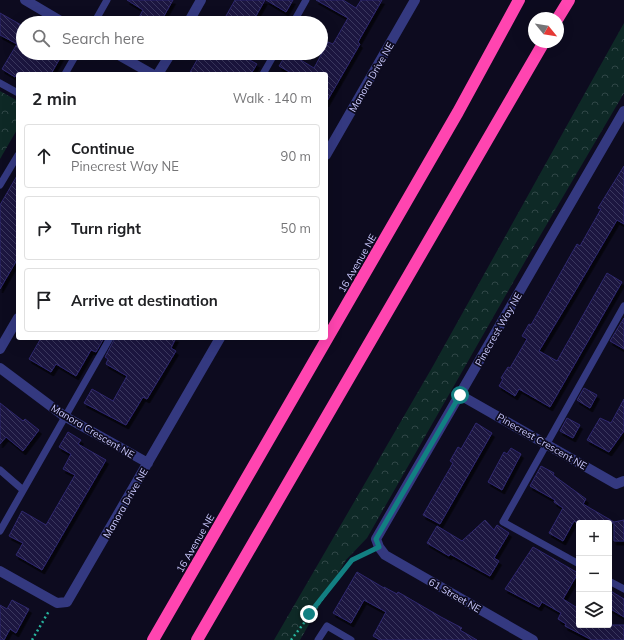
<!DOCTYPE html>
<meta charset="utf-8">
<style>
:root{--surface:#fff;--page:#f6f6f6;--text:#202124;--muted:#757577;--line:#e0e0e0}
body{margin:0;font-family:Mulish,sans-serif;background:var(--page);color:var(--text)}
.controls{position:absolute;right:12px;bottom:12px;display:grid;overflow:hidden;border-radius:4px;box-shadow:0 4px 16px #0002}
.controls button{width:36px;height:36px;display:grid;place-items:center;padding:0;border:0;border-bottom:1px solid var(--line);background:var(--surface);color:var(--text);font:20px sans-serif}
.compass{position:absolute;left:528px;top:12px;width:36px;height:36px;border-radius:50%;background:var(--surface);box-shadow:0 4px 16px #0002;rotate:120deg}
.stop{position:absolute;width:12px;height:12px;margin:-9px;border:3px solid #128082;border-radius:50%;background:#fff}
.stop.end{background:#128082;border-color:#fff;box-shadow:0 1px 4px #0008}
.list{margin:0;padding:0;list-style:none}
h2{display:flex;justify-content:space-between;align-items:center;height:52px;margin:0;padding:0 16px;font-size:17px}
h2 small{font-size:13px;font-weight:400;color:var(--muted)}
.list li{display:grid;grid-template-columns:26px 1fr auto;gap:12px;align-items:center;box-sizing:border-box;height:64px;margin:0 8px 8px;padding:0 8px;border:1px solid var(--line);border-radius:4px}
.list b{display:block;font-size:15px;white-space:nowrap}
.list p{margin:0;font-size:13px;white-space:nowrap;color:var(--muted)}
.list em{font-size:13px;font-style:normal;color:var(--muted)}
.icon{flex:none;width:22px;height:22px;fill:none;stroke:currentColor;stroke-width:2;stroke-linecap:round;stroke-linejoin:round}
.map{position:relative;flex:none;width:624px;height:640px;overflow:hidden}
.search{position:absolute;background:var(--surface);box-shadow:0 4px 16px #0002;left:16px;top:16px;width:312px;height:44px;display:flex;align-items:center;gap:10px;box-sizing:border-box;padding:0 14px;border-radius:22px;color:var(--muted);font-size:15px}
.panel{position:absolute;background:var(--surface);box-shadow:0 4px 16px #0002;left:16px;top:72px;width:312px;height:268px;border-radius:4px}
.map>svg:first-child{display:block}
.park{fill:url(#park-crowns)}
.building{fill:url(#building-back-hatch);stroke:#2f286e;filter:url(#shadow)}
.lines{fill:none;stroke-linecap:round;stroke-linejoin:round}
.path{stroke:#28b49e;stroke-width:2.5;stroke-dasharray:2 3;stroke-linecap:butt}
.lane{stroke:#343980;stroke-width:7}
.street{stroke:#343980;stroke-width:10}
.highway{stroke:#ff45b0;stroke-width:12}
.route{stroke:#128082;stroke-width:5}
.labels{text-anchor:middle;stroke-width:3.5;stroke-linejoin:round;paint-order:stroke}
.street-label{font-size:10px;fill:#cbcaff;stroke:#0d0b1f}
</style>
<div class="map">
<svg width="624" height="640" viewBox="0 0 624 640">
<defs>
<pattern id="park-crowns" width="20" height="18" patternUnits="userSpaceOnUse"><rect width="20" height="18" fill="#0e2926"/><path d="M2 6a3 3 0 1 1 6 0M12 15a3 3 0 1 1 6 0" fill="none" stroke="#304747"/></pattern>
<pattern id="building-back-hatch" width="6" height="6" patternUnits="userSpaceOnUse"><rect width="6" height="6" fill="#1b1741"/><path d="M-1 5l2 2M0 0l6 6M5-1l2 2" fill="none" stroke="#3b375e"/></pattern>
<filter id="shadow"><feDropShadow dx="2.5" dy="4" stdDeviation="0" flood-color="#0009"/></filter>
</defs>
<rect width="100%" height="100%" fill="#0d0b1f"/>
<path class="park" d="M624,23V93L527,258L367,538L346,560L300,640H274L433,366Z
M0,91L18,101V128L0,159Z"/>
<path class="building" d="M127,0H173L160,23H136L143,10Z
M235,0H265L252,23H222Z
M266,0H293L286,12Z
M316,0H343L356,8L361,0H382L358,42L360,44L326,103V74H293L279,66L287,53H289L314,68L328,42L333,44L348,18Z
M0,13L23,26V53H63L51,74H17L15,77L2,69L17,44L0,35Z
M201,53H237L257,64L251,74H189Z
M624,166V224L617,220L571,298L539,351L557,361L607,273L622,282L550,407L519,389L515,396L499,386L503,379L501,378L508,367L510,368L527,339L522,336L529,324L531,325L577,244L580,246L601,209L598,208Z
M18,174V258L0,289V205Z
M624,318V349L610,341Z
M41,338H104L96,352L91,350L76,376L56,364L51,372L29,359Z
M115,338H176L171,348L176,351L147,399L143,397L126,425L84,403L92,389L113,401L127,376L106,364L108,359L105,357Z
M584,388L597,395L590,408L577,400Z
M624,399V431L609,452L587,440L600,418L611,423Z
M0,403L23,421L25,419L39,430L23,451L6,437L0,444Z
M567,418L580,425L573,438L560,431Z
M476,423L492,433L440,524L423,515L453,463L450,461L458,447L461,449Z
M68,432L81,440L78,444L106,460L42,570L16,555L23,543L9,536L22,511L46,525L75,475L63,469L71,454L59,447Z
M511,448L521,454L502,490L488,482L504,452L507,454Z
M541,466L554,473L553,475L586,499L583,504L614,522L624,520V541H614V523H577L574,521L563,541L549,533L563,508L554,502L555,500L530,486Z
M485,520L494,530L497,525L509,533L494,558L499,561L490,576L450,554L449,556L427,543L437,526L462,541Z
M533,547L578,573L563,599L579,609V625H624V640H592L565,626L566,624L558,619L561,613L542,602L539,607L505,589Z
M357,572L384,588V587L397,594L398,592L441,617L462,628L460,630L477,640H380L373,636L386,612L364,600L351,623L333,613Z
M609,590L624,599V617L609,608Z
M12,600L29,609L16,633L10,629L4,640H0V605L7,609Z"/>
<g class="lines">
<path class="path" d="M32,640L49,611
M291,640L352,560L369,552"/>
<path class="lane" d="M94,23L107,0
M293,23L306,0
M65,74L77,53
M263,74L275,53
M0,83L18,93
M0,185L18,155
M0,470L23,490
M0,531L110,338
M579,564L503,522L624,306
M609,581L624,589
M318,640L327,626L351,640"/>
<path class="street" d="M25,0L64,23
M188,23L201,0
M115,53L152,74
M158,74L171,53
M326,155L415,0
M0,349L18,318
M0,368L64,416L148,463
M460,395L616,484L624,481
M0,571L57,603L67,602L220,338
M533,640L385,555L379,547L376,539L624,111"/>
<path class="highway" d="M558,18L569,0
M153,640L458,112L519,0
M197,640L544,42"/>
</g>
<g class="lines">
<path class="route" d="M309,614L352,560L379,547L376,539L460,395"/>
</g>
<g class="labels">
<g class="street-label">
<text transform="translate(371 77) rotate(-60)" y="4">Manora Drive NE</text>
<text transform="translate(357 263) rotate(-60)" y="4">16 Avenue NE</text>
<text transform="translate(498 329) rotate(-60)" y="4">Pinecrest Way NE</text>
<text transform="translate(93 431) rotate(31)" y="4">Manora Crescent NE</text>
<text transform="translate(542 441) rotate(30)" y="4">Pinecrest Crescent NE</text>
<text transform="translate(125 503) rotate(-60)" y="4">Manora Drive NE</text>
<text transform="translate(195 543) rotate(-60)" y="4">16 Avenue NE</text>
<text transform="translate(455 595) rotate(30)" y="4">61 Street NE</text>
</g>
</g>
</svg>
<div class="controls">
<button>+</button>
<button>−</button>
<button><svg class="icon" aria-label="layers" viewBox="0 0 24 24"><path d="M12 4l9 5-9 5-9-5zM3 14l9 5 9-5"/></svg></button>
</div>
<svg class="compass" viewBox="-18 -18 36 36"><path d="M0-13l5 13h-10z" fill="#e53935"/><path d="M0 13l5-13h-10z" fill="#757577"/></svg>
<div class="stop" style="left:460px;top:395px"></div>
<div class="stop end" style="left:309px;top:614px"></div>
<div class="search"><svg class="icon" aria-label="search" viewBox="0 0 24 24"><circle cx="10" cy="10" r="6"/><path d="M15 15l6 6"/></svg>Search here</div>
<section class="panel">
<h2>2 min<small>Walk · 140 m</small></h2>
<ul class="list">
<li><svg class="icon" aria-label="ahead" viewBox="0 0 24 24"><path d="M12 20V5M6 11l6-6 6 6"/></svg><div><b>Continue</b><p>Pinecrest Way NE</p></div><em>90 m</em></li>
<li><svg class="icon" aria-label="right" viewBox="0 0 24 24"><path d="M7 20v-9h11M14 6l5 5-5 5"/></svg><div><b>Turn right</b></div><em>50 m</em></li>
<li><svg class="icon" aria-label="arrive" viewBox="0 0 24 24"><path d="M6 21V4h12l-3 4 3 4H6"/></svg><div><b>Arrive at destination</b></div></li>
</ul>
</section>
</div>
